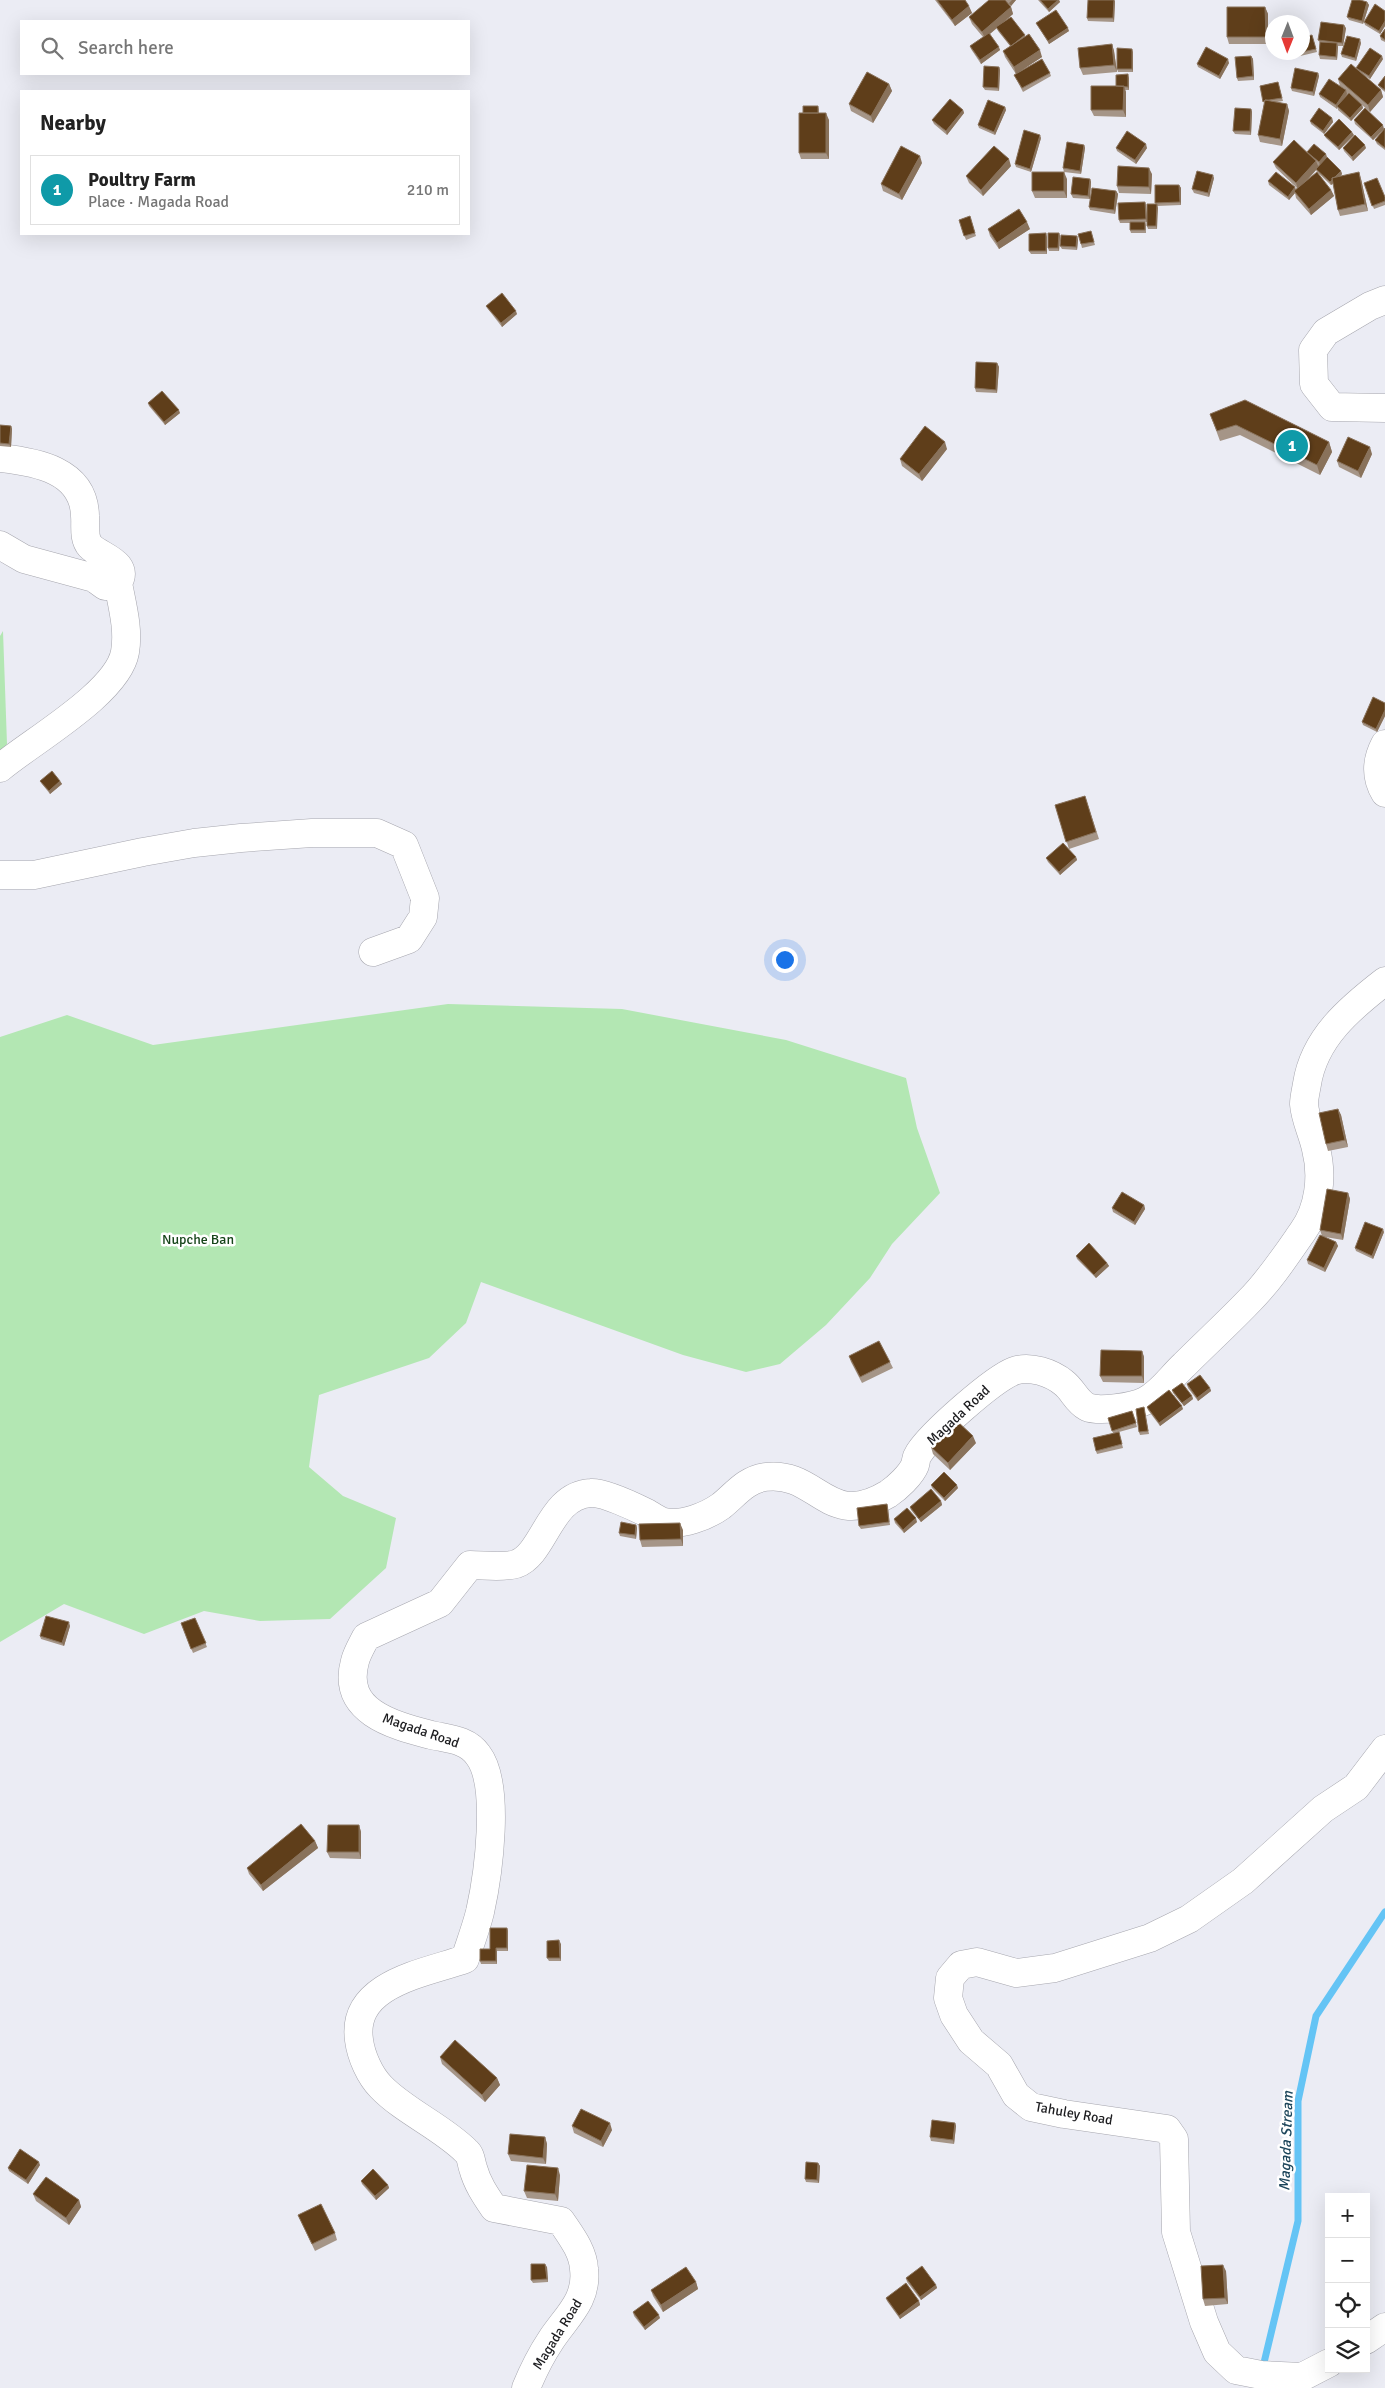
<!DOCTYPE html>
<meta charset="utf-8">
<style>
:root{--surface:#fff;--page:#f2f2f2;--text:#222;--muted:#767676;--line:#e0e0e0;--accent:#8d3dad}
body{margin:0;font-family:Signika,sans-serif;background:var(--page);color:var(--text)}
.controls{position:absolute;right:15px;bottom:15px;display:grid;overflow:hidden;border-radius:0px;box-shadow:0 5px 20px #0002}
.controls button{width:45px;height:45px;display:grid;place-items:center;padding:0;border:0;border-bottom:1px solid var(--line);background:var(--surface);color:var(--text);font:25px sans-serif}
.compass{position:absolute;left:1265px;top:15px;width:45px;height:45px;border-radius:50%;background:var(--surface);box-shadow:0 5px 20px #0002;rotate:181deg}
.you{position:absolute;left:784px;top:959px;width:18px;height:18px;margin:-12px;border:4px solid #fff;border-radius:50%;background:#1a73e8;box-shadow:0 0 0 8px #1a73e833}
.badge{display:grid;place-items:center;width:32px;height:32px;border-radius:50%;background:var(--accent);color:#fff;font-size:16px;font-weight:700}
.pin{position:absolute;translate:-50% -50%;border:2px solid #fff;box-shadow:0 1px 5px #0006}
.list{margin:0;padding:0;list-style:none}
h2{display:flex;justify-content:space-between;align-items:center;height:65px;margin:0;padding:0 20px;font-size:21px}
h2 small{font-size:16px;font-weight:400;color:var(--muted)}
.list li{display:grid;grid-template-columns:32px 1fr auto;gap:15px;align-items:center;box-sizing:border-box;height:70px;margin:0 10px 10px;padding:0 10px;border:1px solid var(--line);border-radius:0px}
.list b{display:block;font-size:19px;white-space:nowrap}
.list p{margin:0;font-size:16px;white-space:nowrap;color:var(--muted)}
.list em{font-size:16px;font-style:normal;color:var(--muted)}
.icon{flex:none;width:28px;height:28px;fill:none;stroke:currentColor;stroke-width:2;stroke-linecap:round;stroke-linejoin:round}
.map{position:relative;flex:none;width:1385px;height:2388px;overflow:hidden}
.search{position:absolute;background:var(--surface);box-shadow:0 5px 20px #0002;left:20px;top:20px;width:450px;height:55px;display:flex;align-items:center;gap:12px;box-sizing:border-box;padding:0 18px;border-radius:0px;color:var(--muted);font-size:19px}
.panel{position:absolute;background:var(--surface);box-shadow:0 5px 20px #0002;left:20px;top:90px;width:450px;height:145px;border-radius:0px}
.map>svg:first-child{display:block}
.green{fill:#b3e7b3}
.lines{fill:none;stroke-linecap:round;stroke-linejoin:round}
.stream{stroke:#64c4f5;stroke-width:7}
.minor-casing{stroke:#a6a6ae;stroke-width:29}
.minor{stroke:#fff;stroke-width:28}
.wall{fill:#a59587}
.shaded-wall{fill:#89725b}
.building{fill:#5f3e1a;stroke:#89725b}
.labels{text-anchor:middle;stroke-width:5;stroke-linejoin:round;paint-order:stroke}
.park-label{font-size:14px;fill:#16451a;stroke:#fff}
.street-label{font-size:14px;fill:#1d1d20;stroke:#fff}
.water-label{font-size:15px;font-style:italic;fill:#1d465b;stroke:#fff}
</style>
<div class="map">
<svg width="1385" height="2388" viewBox="0 0 1385 2388">
<rect width="100%" height="100%" fill="#ebecf4"/>
<path class="green" d="M3,631L7,744L0,753V636Z
M448,1004L622,1009L786,1040L906,1078L917,1128L940,1193L892,1244L870,1278L826,1325L780,1364L746,1372L683,1355L481,1282L466,1323L429,1358L319,1395L309,1467L343,1496L396,1518L386,1568L330,1619L260,1621L204,1611L144,1634L64,1604L0,1642V1037L67,1015L153,1045Z"/>
<g class="lines">
<path class="stream" d="M1262,2371L1298,2221V2101L1316,2016L1385,1912"/>
<defs>
<path id="minor" d="M1385,300L1370,306L1326,332L1313,350L1314,384L1332,407L1385,408
M0,458C36,462 84,470 85,516C86,525 83,538 90,546C100,557 130,562 118,583L105,586L94,578L24,559L0,545
M1385,744C1376,761 1375,776 1385,793
M0,768C32,741 118,693 125,652C129,629 122,605 118,583
M0,875H34L143,852L194,843L241,838L312,833H377L404,845L425,898L423,917L409,939L373,952
M1366,2340L1385,2327
M1329,2363L1302,2377L1261,2375L1236,2370L1217,2352L1204,2322L1176,2232L1174,2139L1167,2129L1064,2114L1031,2107L1016,2095L999,2065L971,2041L954,2015L948,1998L950,1978L961,1965L977,1962L1016,1973L1055,1968L1150,1938L1189,1919L1243,1881L1323,1809L1356,1787L1385,1749
M526,2388C533,2371 541,2355 551,2340C566,2317 588,2300 584,2269C583,2251 571,2236 561,2221L494,2208C485,2195 477,2183 473,2168C471,2162 471,2155 466,2151C442,2127 404,2111 381,2087C370,2076 361,2056 359,2040C351,1983 426,1973 465,1959C470,1944 476,1928 480,1912C488,1876 501,1785 478,1755C467,1739 448,1739 431,1735C393,1725 341,1712 355,1661C357,1653 362,1645 366,1637L440,1603L470,1565C484,1565 503,1568 516,1564C545,1554 549,1495 591,1493C603,1492 635,1507 647,1513C652,1516 659,1521 664,1522C682,1526 707,1516 721,1506C735,1495 745,1480 765,1477C818,1470 827,1531 888,1494C897,1488 911,1475 915,1465C917,1458 915,1459 919,1453C932,1433 993,1379 1014,1371C1030,1365 1052,1373 1064,1383C1073,1390 1076,1401 1087,1407C1099,1412 1133,1407 1145,1401C1161,1393 1171,1377 1184,1365C1206,1343 1229,1322 1250,1300C1270,1280 1287,1254 1303,1231C1319,1209 1323,1176 1316,1149C1313,1134 1305,1119 1304,1104C1304,1098 1306,1090 1307,1084C1314,1038 1350,1008 1385,981"/>
</defs>
<use href="#minor" class="minor-casing"/>
<use href="#minor" class="minor"/>
</g>
<path class="wall" d="M935,0H965L972,13L955,26Z
M989,0H1016L1011,6L1008,4L1011,7L1013,14L1002,23L1025,36L1042,57L1016,74L1005,57L1003,51L1010,46L998,31L997,28L990,34L1000,50L981,64L971,49L970,46L983,37L972,24L969,17Z
M1038,0H1059L1060,2L1049,12Z
M1115,1L1114,22L1088,21L1087,18Z
M1367,2L1369,5L1363,24L1349,20L1347,17Z
M1265,7L1268,14V44H1229L1227,37Z
M1385,11V26L1380,34L1365,25L1364,22Z
M1036,23L1069,31L1049,44L1038,26Z
M1346,28L1343,46H1338L1337,60L1320,59L1319,55L1320,43L1318,40Z
M1385,29V42L1381,40L1380,36Z
M1312,35L1317,52L1296,57L1295,52H1302V37Z
M1361,43L1356,61L1342,57L1341,54Z
M1112,44L1114,51L1117,72L1083,75L1080,68Z
M1133,52V72H1118L1117,69Z
M1251,56L1253,59L1254,80L1238,81L1237,78Z
M1383,59L1370,79L1363,75L1381,90L1383,97L1370,112L1362,105L1363,108L1351,121L1338,110V108L1337,109L1320,97L1319,94L1345,89L1340,86L1338,79L1357,69L1356,68Z
M1229,63L1220,79L1198,67L1197,64Z
M999,67L1000,70L999,91L985,90L983,87Z
M1050,73L1051,76L1023,92L1014,75Z
M1318,73L1319,76L1314,96L1292,91L1291,88Z
M1385,76V92L1380,88L1378,85Z
M1129,78V90H1125L1126,92V117L1094,116L1091,110L1116,86Z
M1278,82L1283,101L1277,102L1287,104L1289,111L1282,146L1260,142L1258,135L1264,104L1260,86Z
M889,84L892,91L873,123L851,111L849,104Z
M818,106L819,109V113L829,120V159H801L799,153L803,113Z
M1005,107L1006,110L995,135L979,128L978,125Z
M1251,109L1252,112L1251,135L1235,134L1233,131Z
M963,110L964,113L947,135L934,124L932,120Z
M1332,118L1333,122L1324,134L1311,124L1310,121Z
M1354,120L1384,129L1385,128V150L1377,144L1375,140L1384,129L1373,140L1355,124Z
M1324,135H1354L1339,150L1326,138Z
M1041,138L1031,172L1016,167L1015,164Z
M1084,145L1085,148L1081,174L1064,172L1063,168Z
M1116,148H1147L1136,164L1117,151Z
M1343,148H1366L1353,161L1344,151Z
M1308,153L1327,157L1341,171L1342,174L1341,176L1361,179L1368,211L1340,216L1338,210L1333,184L1331,185L1317,172L1316,170L1308,180L1331,190L1334,196L1311,215L1296,198L1295,193L1289,200L1269,185L1268,181L1295,187L1296,190L1297,188L1276,168L1273,162Z
M922,163L902,200L883,191L881,184Z
M1011,166L983,196L969,183L966,176Z
M1152,174L1151,194L1119,193L1117,186Z
M1214,178L1209,197L1194,193L1192,189Z
M1067,179V198H1035L1032,191Z
M1090,179L1091,182L1090,199L1073,198L1071,194Z
M1364,183L1385,197V205L1374,209Z
M1179,185L1181,188V205L1157,206V229H1148L1147,226V222H1145L1146,225V233H1131L1130,230V223H1120L1119,220L1146,205L1147,218L1156,204L1155,203Z
M1116,191L1118,194L1115,214L1090,210L1089,207Z
M970,216L976,236L966,240L959,220Z
M988,229H1030L999,249L990,236Z
M1091,231L1095,245L1082,248L1081,244Z
M1059,233L1060,236L1059,251H1049L1048,248Z
M1077,236L1078,240L1077,250L1062,249L1060,246Z
M1047,237V254H1031L1029,251Z
M486,306L517,314L502,327L488,309Z
M997,363L999,367L997,393L976,392L975,388Z
M148,403L180,413L165,425L149,406Z
M1210,414L1329,442L1332,452L1320,475L1240,435L1220,441Z
M0,425L11,426L12,429L11,447L0,446Z
M947,449L922,481L902,466L900,459Z
M1372,454L1361,478L1339,467L1337,461Z
M1385,703V716L1377,732L1363,725L1362,722Z
M40,781H60L62,784L50,794L42,784Z
M1085,796L1099,839L1069,849L1055,805Z
M1076,857L1077,860L1060,875L1048,862L1046,858Z
M1338,1109L1341,1115L1348,1147L1328,1151L1326,1144Z
M1348,1193L1350,1199L1343,1240L1325,1237L1336,1242L1338,1246L1325,1272L1308,1264L1307,1260L1322,1236L1320,1230Z
M1144,1205L1145,1209L1135,1225L1113,1212L1112,1208Z
M1384,1232L1373,1259L1356,1251L1355,1248Z
M1076,1256L1107,1263L1109,1266L1096,1278L1077,1259Z
M1142,1351L1144,1357V1383L1103,1382L1100,1376Z
M849,1356L890,1362L893,1368L862,1383L851,1362Z
M1187,1384L1210,1388L1211,1391L1198,1401L1188,1388Z
M1172,1390L1192,1396L1193,1399L1184,1406L1173,1393Z
M1144,1407L1149,1434L1140,1435L1139,1432Z
M1147,1407L1183,1409L1160,1426L1148,1410Z
M1132,1411L1137,1427L1119,1432L1123,1448L1097,1454L1096,1451L1113,1433L1108,1418Z
M976,1443L950,1470L933,1454L931,1447Z
M931,1485L958,1488L945,1501L932,1488Z
M941,1501L942,1505L921,1522L911,1510L910,1507Z
M887,1504L888,1507L890,1525L861,1529L859,1526Z
M894,1519L917,1522L904,1533L895,1523Z
M636,1525L637,1528L636,1539L620,1536L619,1533Z
M683,1530V1546L642,1547L640,1540Z
M195,1618L207,1647L193,1653L181,1623Z
M70,1626L64,1646L41,1639L40,1636Z
M359,1825L361,1832V1859L330,1858L327,1852Z
M315,1841L318,1848L263,1891L249,1874L247,1868Z
M507,1928L508,1931V1951H497V1964H481L480,1961Z
M561,1944V1961H549L547,1958Z
M440,2057L497,2078L500,2085L485,2102L442,2064Z
M955,2123L956,2126L954,2144L931,2141L930,2137Z
M572,2126L612,2130L603,2147L574,2133Z
M545,2137L547,2144L546,2164L511,2161L508,2154Z
M818,2163L820,2166L819,2183L806,2182L805,2179Z
M40,2165L28,2184L9,2171L8,2168Z
M560,2175L558,2201L527,2198L524,2191Z
M361,2181L388,2185L389,2188L376,2200L362,2184Z
M33,2194L79,2200L81,2207L69,2225L36,2201Z
M298,2215L335,2233L337,2240L315,2251Z
M547,2267L548,2282L533,2283L531,2280Z
M1226,2271L1228,2304L1205,2306L1203,2299Z
M906,2278L936,2285L937,2288L921,2300L907,2282Z
M696,2282L698,2289L663,2312L653,2296L651,2290Z
M886,2298L919,2301L920,2305L900,2319L887,2301Z
M633,2312L660,2318L645,2330L634,2316Z"/>
<path class="shaded-wall" d="M1012,0H1016L1011,6L1009,3Z
M1058,0H1059L1060,2L1049,12L1048,9Z
M1114,0L1115,1L1114,22L1113,18Z
M1367,2L1369,5L1363,24L1362,21Z
M969,6L972,13L955,26L952,20Z
M1011,7L1013,14L985,38L982,32Z
M1265,7L1268,14V44L1266,37Z
M1385,21V26L1380,34L1379,31Z
M1344,25L1346,28L1343,46L1342,43Z
M1068,28L1069,31L1049,44L1048,41Z
M1360,39L1361,43L1356,61L1355,58Z
M1337,43L1338,47L1337,60L1336,57Z
M1112,44L1114,51L1117,72L1114,65Z
M999,47L1000,50L981,64L980,60Z
M1132,49L1133,52V72L1132,69Z
M1040,50L1042,57L1016,74L1014,67Z
M1251,56L1253,59L1254,80L1253,76Z
M1382,56L1383,59L1370,79L1369,76Z
M1228,59L1229,63L1220,79L1219,76Z
M999,67L1000,70L999,91L998,88Z
M1318,73L1319,76L1314,96L1313,92Z
M1128,74L1129,78V90L1128,87Z
M889,84L892,91L873,123L871,116Z
M1124,86L1126,92V117L1123,110Z
M1346,90L1347,94L1338,107L1337,106V109L1336,105Z
M1381,90L1383,97L1370,112L1368,105Z
M1287,104L1289,111L1282,146L1280,139Z
M1362,105L1363,108L1351,121L1350,118Z
M1005,107L1006,110L995,135L994,132Z
M1251,109L1252,112L1251,135L1250,131Z
M963,110L964,113L947,135L946,131Z
M826,113L829,120V159L826,153Z
M1332,118L1333,122L1324,134L1323,131Z
M1383,125L1384,129L1373,140L1371,137Z
M1352,132L1354,135L1339,150L1338,147Z
M1040,135L1041,138L1031,172L1030,169Z
M1146,144L1147,148L1136,164L1135,160Z
M1084,145L1085,148L1081,174L1080,171Z
M1365,145L1366,148L1353,161L1352,157Z
M1326,154L1327,157L1320,165L1319,162Z
M920,156L922,163L902,200L899,194Z
M1009,159L1011,166L983,196L981,190Z
M1316,161L1319,168L1316,169V170L1298,189L1296,183Z
M1149,168L1152,174L1151,194L1149,187Z
M1341,171L1342,174L1331,185L1330,182Z
M1064,172L1067,179V198L1064,191Z
M1359,172L1361,179L1368,211L1365,204Z
M1213,175L1214,178L1209,197L1208,193Z
M1090,179L1091,182L1090,199L1088,196Z
M1179,185L1181,188V205L1180,202Z
M1295,187L1296,191H1294L1295,193L1289,200L1288,197Z
M1331,190L1334,196L1311,215L1309,209Z
M1116,191L1118,194L1115,214L1114,210Z
M1145,202L1146,205L1147,222L1146,219Z
M1157,204L1158,208L1157,229L1156,226Z
M1027,222L1030,229L999,249L997,243Z
M1046,233L1047,237V254L1046,251Z
M1059,233L1060,236L1059,251L1058,248Z
M1077,236L1078,240L1077,250L1076,247Z
M516,311L517,314L502,327L501,323Z
M997,363L999,367L997,393L996,390Z
M179,410L180,413L165,425L164,422Z
M11,426L12,429L11,447L9,444Z
M945,442L947,449L922,481L919,474Z
M1329,442L1332,452L1320,475L1317,465Z
M1370,447L1372,454L1361,478L1358,471Z
M1385,710V716L1377,732L1376,729Z
M60,781L62,784L50,794L49,791Z
M1076,857L1077,860L1060,875L1059,872Z
M1338,1109L1341,1115L1348,1147L1345,1140Z
M1348,1193L1350,1199L1343,1240L1341,1234Z
M1144,1205L1145,1209L1135,1225L1134,1222Z
M1383,1229L1384,1232L1373,1259L1372,1256Z
M1336,1242L1338,1246L1325,1272L1324,1268Z
M1107,1263L1109,1266L1096,1278L1094,1275Z
M1142,1351L1144,1357V1383L1142,1376Z
M1210,1388L1211,1391L1198,1401L1197,1398Z
M1192,1396L1193,1399L1184,1406L1182,1403Z
M1182,1406L1183,1409L1160,1426L1159,1423Z
M973,1436L976,1443L950,1470L948,1463Z
M957,1485L958,1488L945,1501L944,1498Z
M941,1501L942,1505L921,1522L919,1519Z
M916,1518L917,1522L904,1533L903,1530Z
M680,1523L683,1530V1546L681,1539Z
M636,1525L637,1528L636,1539L635,1535Z
M69,1622L70,1626L64,1646L62,1643Z
M359,1825L361,1832V1859L359,1852Z
M315,1841L318,1848L263,1891L261,1885Z
M507,1928L508,1931V1951L507,1948Z
M559,1940L561,1944V1961L560,1958Z
M496,1948L497,1951V1964L496,1961Z
M497,2078L500,2085L485,2102L482,2095Z
M610,2123L612,2130L603,2147L601,2141Z
M955,2123L956,2126L954,2144L953,2140Z
M545,2137L547,2144L546,2164L543,2158Z
M39,2162L40,2165L28,2184L26,2180Z
M818,2163L820,2166L819,2183L817,2180Z
M558,2168L560,2175L558,2201L555,2194Z
M388,2185L389,2188L376,2200L375,2196Z
M79,2200L81,2207L69,2225L66,2218Z
M545,2264L547,2267L548,2282L547,2279Z
M1223,2265L1226,2271L1228,2304L1225,2298Z
M696,2282L698,2289L663,2312L661,2305Z
M936,2285L937,2288L921,2300L920,2297Z
M919,2301L920,2305L900,2319L899,2316Z
M659,2315L660,2318L645,2330L644,2327Z"/>
<path class="building" d="M937,0H965L969,6L952,20Z
M989,0H1005L1011,7L982,32L969,17Z
M1040,0H1058L1048,9Z
M1088,0H1114L1113,18H1087Z
M1352,0H1360L1367,2L1362,21L1347,17Z
M1375,4L1385,11V21L1379,31L1364,22Z
M1227,7H1265L1266,37H1227Z
M1056,10L1068,28L1048,41L1036,23Z
M1011,17L1025,35L1011,46L996,27Z
M1321,22L1344,25L1342,43L1318,40Z
M1385,29V40L1380,36Z
M989,33L999,47L980,60L970,46Z
M1029,34L1040,50L1014,67L1003,51Z
M1312,35L1316,49L1302,52V37Z
M1347,36L1360,39L1355,58L1341,54Z
M1320,42L1337,43L1336,57L1319,55Z
M1112,44L1114,65L1080,68L1078,48Z
M1206,47L1228,59L1219,76L1197,64Z
M1117,48L1132,49V69H1117Z
M1370,48L1382,56L1369,76L1356,68Z
M1251,56L1253,76L1237,78L1235,57Z
M1042,59L1050,73L1022,88L1014,75Z
M1351,64L1381,90L1368,105L1338,79Z
M984,66L999,67L998,88L983,87Z
M1295,68L1318,73L1313,92L1291,88Z
M867,72L889,84L871,116L849,104Z
M1128,74V87L1116,86V75Z
M1385,76V90L1378,85Z
M1329,79L1346,90L1336,105L1319,94Z
M1278,82L1282,98L1269,100H1265L1263,102L1260,86Z
M1091,86H1124L1123,110H1091Z
M1349,93L1362,105L1350,118L1337,106Z
M950,99L963,110L946,131L932,120Z
M988,100L1005,107L994,132L978,125Z
M1265,100L1287,104L1280,139L1258,135Z
M803,106H818V113H803Z
M1235,108L1251,109L1250,131H1233Z
M1319,108L1332,118L1323,131L1310,121Z
M1365,108L1383,125L1371,137L1354,120Z
M799,113H826V153H799Z
M1339,119L1352,132L1338,147L1324,135Z
M1385,128V148L1375,140Z
M1024,130L1040,135L1030,169L1015,164Z
M1127,131L1146,144L1135,160L1116,148Z
M1355,135L1365,145L1352,157L1343,148Z
M1294,140L1316,161L1296,183L1273,162Z
M1067,142L1084,145L1080,171L1063,168Z
M1314,144L1326,154L1319,162L1307,152Z
M901,146L920,156L899,194L881,184Z
M994,146L1009,159L981,190L966,176Z
M1327,157L1341,171L1335,177L1332,178V180L1330,182L1316,169Z
M1118,166L1149,168V187L1117,186Z
M1197,171L1213,175L1208,193L1192,189Z
M1032,172H1064V191H1032Z
M1276,172L1295,187L1288,197L1268,181Z
M1317,172L1331,190L1309,209L1294,191Z
M1359,172L1365,204L1338,210L1332,178Z
M1073,177L1090,179L1088,196L1071,194Z
M1377,178L1385,197V201L1372,206L1364,183Z
M1155,185H1179L1180,202L1155,203Z
M1092,188L1116,191L1114,210L1089,207Z
M1145,202L1146,219L1119,220L1118,203Z
M1147,204H1157L1156,226H1147Z
M1019,209L1027,222L997,243L988,229Z
M970,216L975,233L964,236L959,220Z
M1130,222H1145V230H1130Z
M1091,231L1094,242L1081,244L1078,234Z
M1046,233V251H1029V234Z
M1048,233H1059L1058,248H1048Z
M1061,235L1077,236L1076,247L1060,246Z
M502,293L516,311L501,323L486,306Z
M976,362L997,363L996,390L975,388Z
M162,391L179,410L164,422L148,403Z
M1245,400L1329,442L1317,465L1236,425L1217,431L1210,414Z
M0,425L11,426L9,444L0,443Z
M925,426L945,442L919,474L900,459Z
M1348,437L1370,447L1358,471L1337,461Z
M1373,697L1385,703V710L1376,729L1362,722Z
M52,771L60,781L49,791L40,781Z
M1085,796L1096,832L1066,842L1055,805Z
M1063,843L1076,857L1059,872L1046,858Z
M1338,1109L1345,1140L1326,1144L1319,1113Z
M1327,1189L1348,1193L1341,1234L1320,1230Z
M1122,1192L1144,1205L1134,1222L1112,1208Z
M1365,1222L1383,1229L1372,1256L1355,1248Z
M1320,1235L1336,1242L1324,1268L1307,1260Z
M1089,1243L1107,1263L1094,1275L1076,1256Z
M879,1341L890,1362L860,1377L849,1356Z
M1101,1350L1142,1351V1376H1100Z
M1200,1375L1210,1388L1197,1398L1187,1384Z
M1182,1383L1192,1396L1182,1403L1172,1390Z
M1169,1390L1182,1406L1159,1423L1147,1407Z
M1144,1407L1148,1431L1139,1432L1136,1409Z
M1132,1411L1136,1423L1112,1431L1108,1418Z
M956,1420L973,1436L948,1463L931,1447Z
M1119,1432L1122,1444L1096,1451L1093,1438Z
M944,1472L957,1485L944,1498L931,1485Z
M931,1489L941,1501L919,1519L910,1507Z
M887,1504L889,1522L859,1526L857,1508Z
M907,1508L916,1518L903,1530L894,1519Z
M621,1522L636,1525L635,1535L619,1533Z
M680,1523L681,1539L640,1540L639,1524Z
M46,1616L69,1622L62,1643L40,1636Z
M195,1618L206,1643L191,1649L181,1623Z
M301,1824L315,1841L261,1885L247,1868Z
M328,1825H359V1852H327Z
M490,1928H507V1948H496V1961H480V1949H490Z
M559,1940L560,1958H547V1941Z
M455,2040L497,2078L482,2095L440,2057Z
M581,2109L610,2123L601,2141L572,2126Z
M932,2120L955,2123L953,2140L930,2137Z
M510,2134L545,2137L543,2158L508,2154Z
M20,2149L39,2162L26,2180L8,2168Z
M806,2162L818,2163L817,2180L805,2179Z
M527,2165L558,2168L555,2194L524,2191Z
M373,2169L388,2185L375,2196L361,2181Z
M46,2177L79,2200L66,2218L33,2194Z
M321,2204L335,2233L312,2244L298,2215Z
M531,2264H545L547,2279L531,2280Z
M1223,2265L1225,2298L1203,2299L1201,2266Z
M922,2266L936,2285L920,2297L906,2278Z
M686,2267L696,2282L661,2305L651,2290Z
M906,2283L919,2301L899,2316L886,2298Z
M648,2301L659,2315L644,2327L633,2312Z"/>
<g class="labels">
<g class="park-label">
<text x="198" y="1244">Nupche Ban</text>
</g>
<g class="street-label">
<text transform="translate(958 1415) rotate(-43)" y="5">Magada Road</text>
<text transform="translate(421 1730) rotate(19)" y="5">Magada Road</text>
<text transform="translate(1074 2113) rotate(10)" y="5">Tahuley Road</text>
<text transform="translate(557 2334) rotate(-58)" y="5">Magada Road</text>
</g>
<g class="water-label">
<text transform="translate(1286 2141) rotate(-88)" y="5">Magada Stream</text>
</g>
</g>
</svg>
<div class="controls">
<button>+</button>
<button>−</button>
<button><svg class="icon" aria-label="locate" viewBox="0 0 24 24"><circle cx="12" cy="12" r="6"/><path d="M12 2v4M12 18v4M2 12h4M18 12h4"/></svg></button>
<button><svg class="icon" aria-label="layers" viewBox="0 0 24 24"><path d="M12 4l9 5-9 5-9-5zM3 14l9 5 9-5"/></svg></button>
</div>
<svg class="compass" viewBox="-18 -18 36 36"><path d="M0-13l5 13h-10z" fill="#e53935"/><path d="M0 13l5-13h-10z" fill="#767676"/></svg>
<div class="you"></div>
<div class="pin badge" style="left:1292px;top:446px;background:#0f9aa8">1</div>
<div class="search"><svg class="icon" aria-label="search" viewBox="0 0 24 24"><circle cx="10" cy="10" r="6"/><path d="M15 15l6 6"/></svg>Search here</div>
<section class="panel">
<h2>Nearby<small></small></h2>
<ul class="list">
<li><span class="badge" style="background:#0f9aa8">1</span><div><b>Poultry Farm</b><p>Place · Magada Road</p></div><em>210 m</em></li>
</ul>
</section>
</div>
